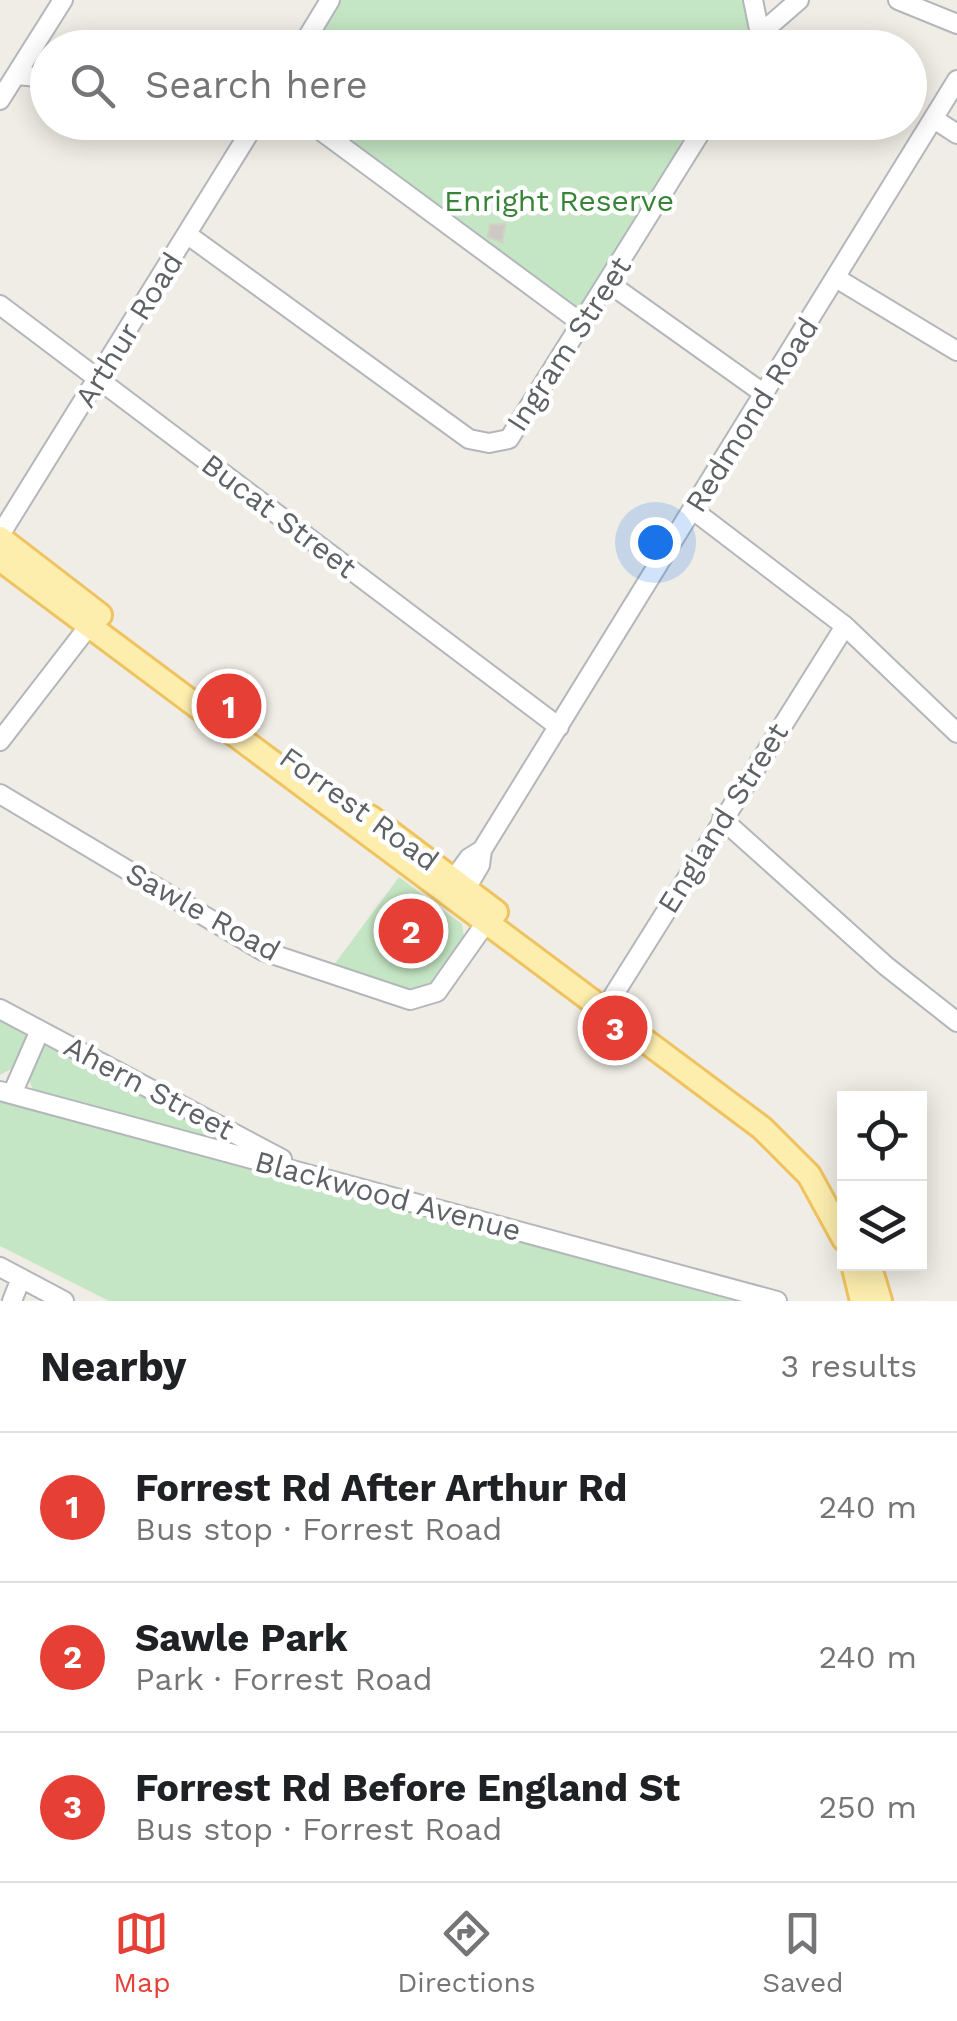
<!DOCTYPE html>
<meta charset="utf-8">
<style>
:root{--surface:#fff;--page:#f6f6f6;--text:#202124;--muted:#757577;--line:#e0e0e0;--accent:#e63f36}
body{margin:0;font-family:"Work Sans",sans-serif;background:var(--page);color:var(--text)}
.controls{position:absolute;right:30px;bottom:30px;display:grid;overflow:hidden;border-radius:0px;box-shadow:0 5px 25px #0003}
.controls button{width:90px;height:90px;display:grid;place-items:center;padding:0;border:0;border-bottom:2px solid var(--line);background:var(--surface);color:var(--text);font:50px sans-serif}
.you{position:absolute;left:655px;top:542px;width:35px;height:35px;margin:-25px;border:8px solid #fff;border-radius:50%;background:#1a73e8;box-shadow:0 0 0 15px #1a73e833}
.badge{display:grid;place-items:center;width:65px;height:65px;border-radius:50%;background:var(--accent);color:#fff;font-size:32px;font-weight:700}
.pin{position:absolute;translate:-50% -50%;border:5px solid #fff;box-shadow:0 2px 10px #0006}
.list{margin:0;padding:0;list-style:none}
h2{display:flex;justify-content:space-between;align-items:center;height:130px;margin:0;padding:0 40px;font-size:42px}
h2 small{font-size:32px;font-weight:400;color:var(--muted)}
.list li{display:grid;grid-template-columns:65px 1fr auto;gap:30px;align-items:center;box-sizing:border-box;height:150px;padding:0 40px;border-top:2px solid var(--line)}
.list b{display:block;font-size:38px;white-space:nowrap}
.list p{margin:0;font-size:32px;white-space:nowrap;color:var(--muted)}
.list em{font-size:32px;font-style:normal;color:var(--muted)}
.icon{flex:none;width:55px;height:55px;fill:none;stroke:currentColor;stroke-width:2;stroke-linecap:round;stroke-linejoin:round}
.map{position:relative;flex:none;width:957px;height:1301px;overflow:hidden}
.search{position:absolute;background:var(--surface);box-shadow:0 5px 25px #0003;left:30px;right:30px;top:30px;height:110px;display:flex;align-items:center;gap:25px;box-sizing:border-box;padding:0 35px;border-radius:55px;color:var(--muted);font-size:38px}
.sheet{height:580px;background:var(--surface)}
nav{display:flex;justify-content:space-around;align-items:center;box-sizing:border-box;height:140px;border-top:2px solid var(--line);background:var(--surface);font-size:28px;color:var(--muted)}
nav a{display:grid;justify-items:center;gap:5px}
nav .on{color:var(--accent)}
.map>svg:first-child{display:block}
.green{fill:#c5e6c4}
.building{fill:#ccc8c3;stroke:#d4cfc5;stroke-width:2.5}
.lines{fill:none;stroke-linecap:round;stroke-linejoin:round}
.minor-casing{stroke:#b3b7bb;stroke-width:22}
.major-casing{stroke:#efc360;stroke-width:28}
.minor{stroke:#fff;stroke-width:18}
.major{stroke:#fdeeae;stroke-width:22}
.labels{text-anchor:middle;stroke-width:9;stroke-linejoin:round;paint-order:stroke}
.park-label{font-size:30px;fill:#378438;stroke:#fff}
.street-label{font-size:30px;fill:#5e6266;stroke:#fff}
</style>
<div class="map">
<svg width="957" height="1301" viewBox="0 0 957 1301">
<rect width="100%" height="100%" fill="#f0ede6"/>
<path class="green" d="M341,0H745L751,23L741,47L310,48Z
M322,123H696L588,304L577,309Z
M399,877L462,924L464,937L430,984L411,990L333,966Z
M0,1018L23,1030L26,1038L16,1066L0,1075Z
M45,1045L224,1137L221,1144L46,1099L33,1090L29,1079Z
M0,1098L734,1301H109L0,1246Z"/>
<path class="building" d="M505,224L502,242L488,237L490,225Z"/>
<g class="lines">
<defs>
<path id="minor" d="M753,0L760,34
M898,0L957,24
M301,48L330,0
M752,48L760,34L799,0
M17,75L48,78
M0,100L63,0
M934,119L957,134
M309,122L584,325
M188,235L469,439L489,443L509,439L707,122
M836,278L957,351
M610,284L763,393
M0,305L559,727
M693,510L845,626L957,733
M0,535L256,122
M0,741L95,618
M0,794L263,951L410,1000L437,992L492,914
M722,819L886,966L957,1022
M446,890L469,858L482,850
M460,899L480,865L482,850L957,80
M0,1009L282,1159
M603,1012L845,626
M0,1091L777,1301
M12,1094L40,1030
M0,1267L64,1301
M12,1301L21,1278"/>
<path id="major" d="M0,538L100,615
M0,559L762,1128L809,1175L844,1239
M370,817L496,912
M853,1264L862,1301
M869,1264L880,1301"/>
</defs>
<use href="#minor" class="minor-casing"/>
<use href="#major" class="major-casing"/>
<use href="#minor" class="minor"/>
<use href="#major" class="major"/>
</g>
<g class="labels">
<g class="park-label">
<text x="559" y="211">Enright Reserve</text>
</g>
<g class="street-label">
<text transform="translate(129 330) rotate(-58)" y="10">Arthur Road</text>
<text transform="translate(569 344) rotate(-57)" y="10">Ingram Street</text>
<text transform="translate(752 415) rotate(-58)" y="10">Redmond Road</text>
<text transform="translate(279 516) rotate(37)" y="10">Bucat Street</text>
<text transform="translate(359 809) rotate(36)" y="10">Forrest Road</text>
<text transform="translate(723 818) rotate(-58)" y="10">England Street</text>
<text transform="translate(203 912) rotate(29)" y="10">Sawle Road</text>
<text transform="translate(149 1088) rotate(28)" y="10">Ahern Street</text>
<text transform="translate(388 1196) rotate(15)" y="10">Blackwood Avenue</text>
</g>
</g>
</svg>
<div class="controls">
<button><svg class="icon" aria-label="locate" viewBox="0 0 24 24"><circle cx="12" cy="12" r="6"/><path d="M12 2v4M12 18v4M2 12h4M18 12h4"/></svg></button>
<button><svg class="icon" aria-label="layers" viewBox="0 0 24 24"><path d="M12 4l9 5-9 5-9-5zM3 14l9 5 9-5"/></svg></button>
</div>
<div class="you"></div>
<div class="pin badge" style="left:229px;top:706px">1</div>
<div class="pin badge" style="left:411px;top:931px">2</div>
<div class="pin badge" style="left:615px;top:1028px">3</div>
<div class="search"><svg class="icon" aria-label="search" viewBox="0 0 24 24"><circle cx="10" cy="10" r="6"/><path d="M15 15l6 6"/></svg>Search here</div>
</div>
<section class="sheet">
<h2>Nearby<small>3 results</small></h2>
<ul class="list">
<li><span class="badge">1</span><div><b>Forrest Rd After Arthur Rd</b><p>Bus stop · Forrest Road</p></div><em>240 m</em></li>
<li><span class="badge">2</span><div><b>Sawle Park</b><p>Park · Forrest Road</p></div><em>240 m</em></li>
<li><span class="badge">3</span><div><b>Forrest Rd Before England St</b><p>Bus stop · Forrest Road</p></div><em>250 m</em></li>
</ul>
</section>
<nav>
<a class="on"><svg class="icon" aria-label="map" viewBox="0 0 24 24"><path d="M3 6l6-2 6 2 6-2v14l-6 2-6-2-6 2zM9 4v14M15 6v14"/></svg>Map</a>
<a><svg class="icon" aria-label="directions" viewBox="0 0 24 24"><path d="M12 3l9 9-9 9-9-9zM9 14v-3h6M13 9l2 2-2 2"/></svg>Directions</a>
<a><svg class="icon" aria-label="saved" viewBox="0 0 24 24"><path d="M7 4h10v16l-5-4-5 4z"/></svg>Saved</a>
</nav>
